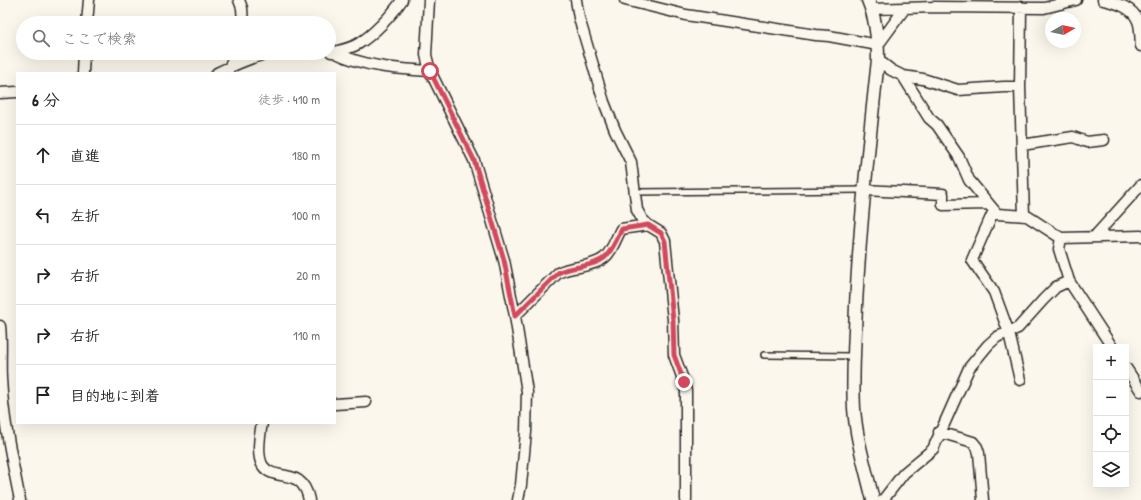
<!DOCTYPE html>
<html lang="ja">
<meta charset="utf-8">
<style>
:root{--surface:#fff;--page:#f2f2f2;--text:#222;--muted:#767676;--line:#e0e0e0}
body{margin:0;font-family:"Patrick Hand","Klee One",sans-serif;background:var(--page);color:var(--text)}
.controls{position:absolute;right:12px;bottom:12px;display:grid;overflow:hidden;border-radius:0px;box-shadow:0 4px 16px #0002}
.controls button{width:36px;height:36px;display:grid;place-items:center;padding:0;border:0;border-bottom:1px solid var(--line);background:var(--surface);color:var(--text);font:20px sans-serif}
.compass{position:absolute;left:1045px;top:12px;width:36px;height:36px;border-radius:50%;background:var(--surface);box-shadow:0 4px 16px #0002;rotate:81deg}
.stop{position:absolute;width:12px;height:12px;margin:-9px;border:3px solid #d1495b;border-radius:50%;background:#fff}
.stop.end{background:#d1495b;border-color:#fff;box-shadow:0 1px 4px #0008}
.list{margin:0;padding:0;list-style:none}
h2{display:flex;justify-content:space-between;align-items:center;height:52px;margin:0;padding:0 16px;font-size:17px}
h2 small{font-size:13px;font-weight:400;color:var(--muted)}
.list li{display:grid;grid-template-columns:26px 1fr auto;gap:12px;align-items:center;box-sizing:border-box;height:60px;padding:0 16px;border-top:1px solid var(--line)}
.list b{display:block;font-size:15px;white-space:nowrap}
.list em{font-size:13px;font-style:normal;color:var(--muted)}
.icon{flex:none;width:22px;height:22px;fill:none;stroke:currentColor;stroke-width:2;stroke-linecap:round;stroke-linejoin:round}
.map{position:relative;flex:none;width:1141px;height:500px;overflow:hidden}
.search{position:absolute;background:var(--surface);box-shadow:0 4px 16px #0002;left:16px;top:16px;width:320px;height:44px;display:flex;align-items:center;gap:10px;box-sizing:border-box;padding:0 14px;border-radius:22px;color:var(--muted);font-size:15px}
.panel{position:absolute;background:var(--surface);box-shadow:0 4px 16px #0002;left:16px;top:72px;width:320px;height:352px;border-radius:0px}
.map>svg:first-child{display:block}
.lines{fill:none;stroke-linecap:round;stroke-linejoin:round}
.service-casing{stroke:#2b2b2b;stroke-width:8}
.minor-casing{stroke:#2b2b2b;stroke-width:13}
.tertiary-casing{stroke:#2b2b2b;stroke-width:15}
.service{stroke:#fbf7ec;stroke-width:5}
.minor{stroke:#fbf7ec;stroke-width:10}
.tertiary{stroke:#fbf7ec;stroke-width:12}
.route{stroke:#d1495b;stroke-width:5}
</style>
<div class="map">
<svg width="1141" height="500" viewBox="0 0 1141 500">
<rect width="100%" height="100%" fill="#fbf7ec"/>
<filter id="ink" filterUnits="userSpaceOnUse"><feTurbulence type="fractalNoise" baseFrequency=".025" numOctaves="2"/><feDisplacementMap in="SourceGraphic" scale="8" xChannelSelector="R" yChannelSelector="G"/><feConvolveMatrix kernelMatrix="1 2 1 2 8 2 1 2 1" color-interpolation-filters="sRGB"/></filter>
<g filter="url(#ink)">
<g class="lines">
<defs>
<path id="service" d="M635,192L864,190
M764,355L853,356"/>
<path id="minor" d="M239,0L242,8L243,23
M429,0L426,55L430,71L474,160L504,260L515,316L527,392L526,432L521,485L518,500
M576,0L579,18L604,102L615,130L631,162L637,210L642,219L648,225L661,233L665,241L673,320L674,355L684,382L686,391V500
M625,0L686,15L816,35L829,36L878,45L905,8
M1103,0C1116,3 1133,7 1138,21C1141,28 1140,38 1141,46
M1021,7L1020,87L1024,216
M872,9L935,7L1044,8L1076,0
M87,23L89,0
M331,52H334C342,50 351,48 358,44C373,35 392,15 402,0
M334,52C364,67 397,69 430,71
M878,60L891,70L903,76L929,118L937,125L959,157L969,180L997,214L1027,216L1061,238L1141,236
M228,71L235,53
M83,73L84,53
M217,73C234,65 251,57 269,53
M903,76L923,79L958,90L1004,87H1020
M0,93L17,92
M1022,145L1073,137L1087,142L1104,140
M864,190L943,194V205L988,204
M994,210L972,260L994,292L1009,333L1020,380
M1095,236L1141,185
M1061,238L1059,249L1069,281L1112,347
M515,316L558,273C565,269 572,268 579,267C610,261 608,255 621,229L648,225
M0,326C2,343 0,360 1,378C3,419 12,460 20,500
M1126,368L1141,391
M335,404L366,402
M262,423C260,434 256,456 263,466C275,483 302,465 309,500
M939,432L973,442L977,447L979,453L983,500
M883,500L904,473L933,449L969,368L988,345L997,337L1018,328L1043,300L1056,287L1069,281"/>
<path id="tertiary" d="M868,0C876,19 878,40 878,60C869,142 860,223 856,305C855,339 852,374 854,408C856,439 866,470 873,500"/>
</defs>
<use href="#service" class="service-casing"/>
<use href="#minor" class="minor-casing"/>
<use href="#tertiary" class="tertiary-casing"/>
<use href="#service" class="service"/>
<use href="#minor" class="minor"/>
<use href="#tertiary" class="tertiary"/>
</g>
</g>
<g class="lines" filter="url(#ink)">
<path class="route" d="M430,71L474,160L504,260L515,316L558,273C565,269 572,268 579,267C610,261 608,255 622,229L648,225L661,233L665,241L673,320L674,355L684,382"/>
</g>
</svg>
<div class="controls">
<button>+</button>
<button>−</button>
<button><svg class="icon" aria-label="locate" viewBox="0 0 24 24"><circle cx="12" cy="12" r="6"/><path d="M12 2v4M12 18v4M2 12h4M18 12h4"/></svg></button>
<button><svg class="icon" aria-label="layers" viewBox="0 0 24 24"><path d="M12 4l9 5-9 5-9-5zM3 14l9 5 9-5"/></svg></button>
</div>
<svg class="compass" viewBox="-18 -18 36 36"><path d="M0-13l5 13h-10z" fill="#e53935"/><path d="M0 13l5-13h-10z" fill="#767676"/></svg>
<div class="stop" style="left:430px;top:71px"></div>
<div class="stop end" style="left:684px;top:382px"></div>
<div class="search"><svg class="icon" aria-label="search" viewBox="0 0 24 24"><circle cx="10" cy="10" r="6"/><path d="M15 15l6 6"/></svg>ここで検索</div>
<section class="panel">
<h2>6 分<small>徒歩 · 410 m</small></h2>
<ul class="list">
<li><svg class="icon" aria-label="ahead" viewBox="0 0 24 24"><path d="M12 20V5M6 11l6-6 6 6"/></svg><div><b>直進</b></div><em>180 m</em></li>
<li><svg class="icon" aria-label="left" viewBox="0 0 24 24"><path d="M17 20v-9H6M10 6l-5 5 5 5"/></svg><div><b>左折</b></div><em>100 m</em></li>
<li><svg class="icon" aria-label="right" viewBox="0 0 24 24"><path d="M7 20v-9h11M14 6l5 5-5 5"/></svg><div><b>右折</b></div><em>20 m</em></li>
<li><svg class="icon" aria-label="right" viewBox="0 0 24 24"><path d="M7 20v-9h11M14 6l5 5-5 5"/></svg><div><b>右折</b></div><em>110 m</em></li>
<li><svg class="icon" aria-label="arrive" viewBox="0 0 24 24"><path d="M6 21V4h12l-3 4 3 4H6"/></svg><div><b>目的地に到着</b></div></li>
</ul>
</section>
</div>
